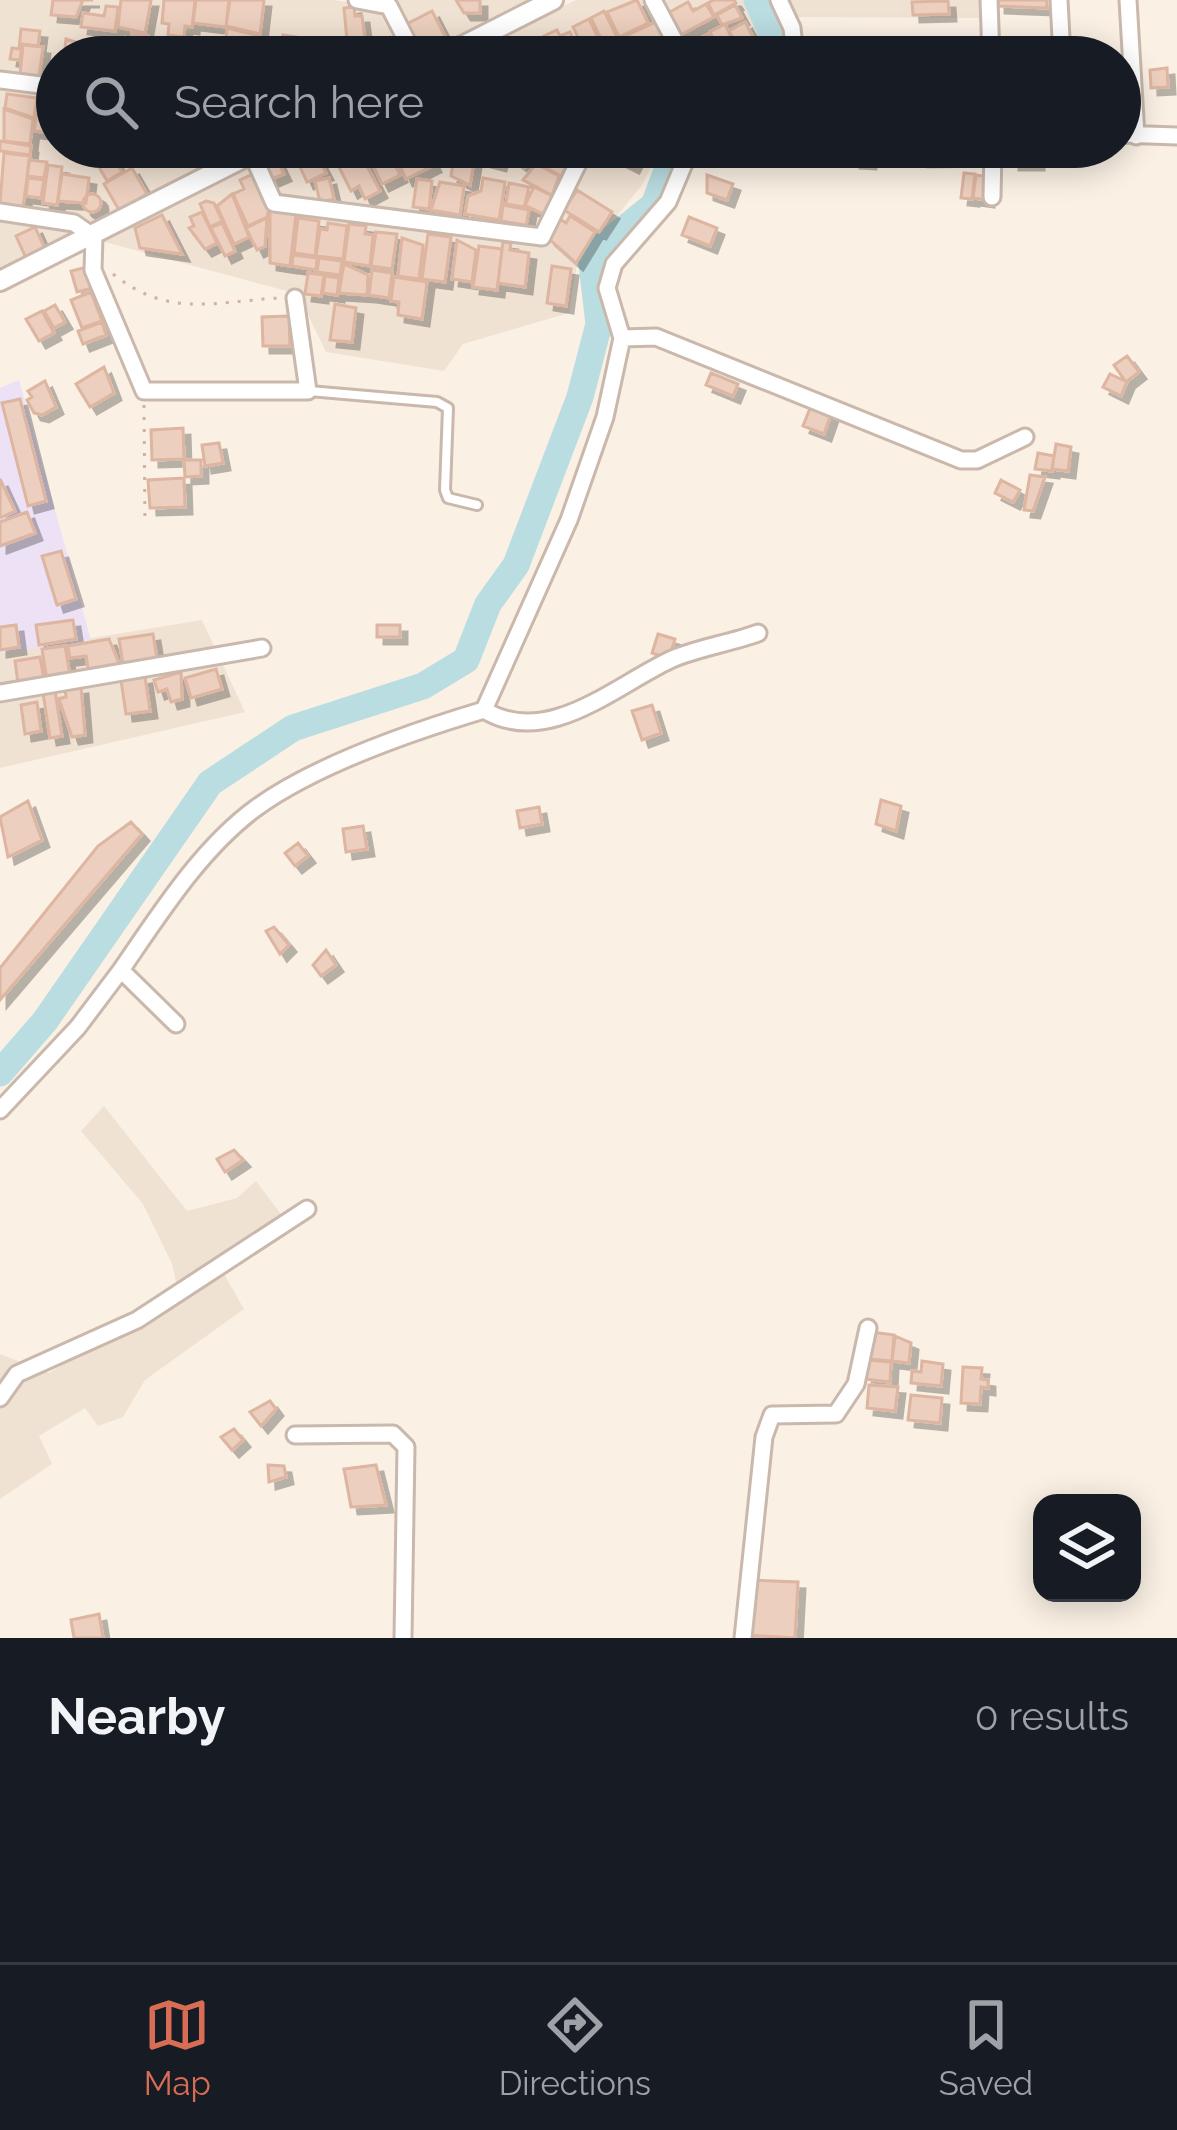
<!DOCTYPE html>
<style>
:root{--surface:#171b24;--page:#20242c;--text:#f1f3f6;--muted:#9ea1a6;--line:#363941;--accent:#d76d55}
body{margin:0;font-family:Raleway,sans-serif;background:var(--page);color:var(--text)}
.controls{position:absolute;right:36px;bottom:36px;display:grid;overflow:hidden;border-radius:24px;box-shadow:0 6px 30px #0003}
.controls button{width:108px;height:108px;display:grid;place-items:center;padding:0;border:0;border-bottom:3px solid var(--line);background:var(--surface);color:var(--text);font:60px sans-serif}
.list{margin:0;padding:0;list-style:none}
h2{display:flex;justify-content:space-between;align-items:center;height:156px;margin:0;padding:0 48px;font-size:51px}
h2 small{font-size:39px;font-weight:400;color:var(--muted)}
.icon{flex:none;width:66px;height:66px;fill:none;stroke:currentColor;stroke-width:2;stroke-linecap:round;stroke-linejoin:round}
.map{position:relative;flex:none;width:1177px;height:1638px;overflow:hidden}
.search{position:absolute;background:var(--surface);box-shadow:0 6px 30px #0003;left:36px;right:36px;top:36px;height:132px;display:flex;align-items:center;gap:30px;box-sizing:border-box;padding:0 42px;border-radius:66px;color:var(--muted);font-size:45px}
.sheet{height:324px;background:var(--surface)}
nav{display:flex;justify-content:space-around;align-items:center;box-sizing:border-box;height:168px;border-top:3px solid var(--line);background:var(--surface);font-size:33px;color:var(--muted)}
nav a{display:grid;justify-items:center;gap:6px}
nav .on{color:var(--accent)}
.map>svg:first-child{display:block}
.residential{fill:#f0e2d3}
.education{fill:#ede1f6}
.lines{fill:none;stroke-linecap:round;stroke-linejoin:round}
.river{stroke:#badde1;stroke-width:27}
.building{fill:#eccfbe;stroke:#ddb5a0;stroke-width:3;filter:url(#shadow)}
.service-casing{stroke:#c9b8ab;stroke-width:14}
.minor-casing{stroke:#c9b8ab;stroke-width:21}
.tertiary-casing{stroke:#c9b8ab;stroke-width:24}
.path{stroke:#d0b2a2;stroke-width:3;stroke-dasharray:3 9;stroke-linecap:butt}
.service{stroke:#fff;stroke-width:8}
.minor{stroke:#fff;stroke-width:15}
.tertiary{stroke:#fff;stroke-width:18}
</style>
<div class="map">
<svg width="1177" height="1638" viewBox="0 0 1177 1638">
<defs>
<filter id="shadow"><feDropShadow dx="7" dy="7" stdDeviation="0" flood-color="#0004"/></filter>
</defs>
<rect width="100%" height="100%" fill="#faf0e4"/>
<path class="residential" d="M0,0H333L386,8L408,57H57V84L0,77Z
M391,0H540L427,57H420Z
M576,0H744L769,47L767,57H461Z
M789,0H981V18L797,17Z
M0,85L57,93V147L247,151L91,229L0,207Z
M284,147H661L642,185L577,265L569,313L463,344L444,371L326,352L298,294L101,241Z
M0,216L72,226L83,234L0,274Z
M202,620L245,712L0,768V653Z
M104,1106L187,1211L237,1198L256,1181L287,1222L220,1267L244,1309L145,1380L123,1417L98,1426L85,1408L39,1436L52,1464L0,1499V1354L49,1373L179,1295L172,1264L143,1204L81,1131Z"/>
<path class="education" d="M19,380L91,640L0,653V388Z"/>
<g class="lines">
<path class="river" d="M757,0L774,38L773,57
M0,1073L45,1021L210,783L293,728L423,686L466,660L488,604L516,565L580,397L599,324L591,256L654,205L676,147"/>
</g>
<path class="building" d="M53,0H93H83L76,17L51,15Z
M121,0H151L145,33L118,27Z
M164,0H195L192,27L185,26L184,37L168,35L169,24L162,23Z
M196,0H229L226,27L193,23Z
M230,0H264L260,34L226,26Z
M456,0H480V13H464Z
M637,0L648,23L619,37L607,12Z
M714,0H734L736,3L714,15L708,3Z
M998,0H1047V8L998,6Z
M948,1L949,14L913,15L912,2Z
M688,2L693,11L706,4L714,17L680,35L668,13Z
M735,5L742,18L722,25L717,15Z
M106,6L118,7L115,31L81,27L83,13L104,16Z
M354,7L355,16H362L365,39L347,41L344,8Z
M432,11L448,42L423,55L407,24Z
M604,11L618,39L604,45L591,18Z
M589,19L602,46L586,54L573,27Z
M656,22L669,50L655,57H628L619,39Z
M745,22L753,37L737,46L729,31Z
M725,24L734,43L719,50L710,32Z
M227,28L259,36L256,52L225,48Z
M21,29L40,31L38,46L22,44L20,60L10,59L12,48L19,49Z
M557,30L560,36L570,32L582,57H554L544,36Z
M132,34L148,36L145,57H129Z
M708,34L716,52L703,57L695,41Z
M283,35L296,37L294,57L280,55Z
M390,37L401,57H381L375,45Z
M66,39L94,48L93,57H64Z
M754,41L762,56L738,57L734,51Z
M151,42L222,52L221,57H149Z
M618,42L626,57H586Z
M23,45L43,47L39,77L20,75Z
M1167,68L1168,87L1151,88L1150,70Z
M7,94L37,98L34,118L5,108Z
M38,96L57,99V111L37,109Z
M4,109L33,119L30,144L4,141Z
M37,111L57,113V134L34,131Z
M0,141L31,146L30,155L0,151Z
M340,147H357L380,191L365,199L359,186L351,191L333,155Z
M361,147H389L392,153L369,164Z
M417,147H425L434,165L406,179L396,157Z
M478,147H504L499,164L476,158Z
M505,147H533L524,167L503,151Z
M536,147L568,163L561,176L535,162L530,157Z
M622,147L641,149L632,166L616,158Z
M854,147L871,149L869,162L853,161Z
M314,150L326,173L307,182L296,158Z
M1037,151V163H1012V152Z
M455,152L475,155L470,185L451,176Z
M4,153L30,156L23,207L0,204Z
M275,155L284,174L272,179L263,160Z
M391,157L400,175L382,184L373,165Z
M114,159L122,172L107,181L99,167Z
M29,160L47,162L44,178L27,176Z
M536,164L559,176L552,195L523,180Z
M48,165L62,167L57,205L43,203Z
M132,168L147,194L119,210L104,184Z
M964,173L975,174L972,199L961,198Z
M62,174L89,178L86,203L58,201Z
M253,174L269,209L267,217L248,226L233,194L244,189L240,180Z
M707,175L733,184L727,200L707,193Z
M976,175L990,177L987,200L973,198Z
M28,178L44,180L41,198L26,196Z
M329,178L334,199L320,202L315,181Z
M483,178L505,182L499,220L465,214L468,196L481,191Z
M417,179L432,181L429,209L413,207Z
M440,182L464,186L460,215L431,210Z
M509,183L529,187L524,207L506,204Z
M534,187L552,196L543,214L525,205Z
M577,190L612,212L599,232L564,210Z
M83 203a9 9 0 1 1 18 0a9 9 0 1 1-18 0Z
M232,194L249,237L234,244L217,206Z
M206,201L214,203L222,221L210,227L200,204Z
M503,205L529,210L526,225L501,221Z
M270,211L296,214L290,266L270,263Z
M202,212L217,243L205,249L189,228L194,226L190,217Z
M162,215L182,254L140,248L135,228Z
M570,216L595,232L576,263L548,238L560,219L566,223Z
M689,217L717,228L710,246L682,235Z
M267,218L265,246L257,250L246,228Z
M298,218L319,221L315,256L294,253Z
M222,223L235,251L225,256L211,228Z
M328,223L347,226L343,259L316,256L320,229L327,230Z
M349,224L366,226L365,234L373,235L370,266L344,262Z
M35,227L45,249L26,258L16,236Z
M376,232L397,234L392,269L371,266Z
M428,234L451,237L445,282L422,279Z
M402,238L423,245L419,279L398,276Z
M457,240L476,250L472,282L452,279Z
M503,242L511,243L510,250L529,253L525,287L498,283Z
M479,246L502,249L497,290L473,287Z
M293,255L317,258L316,270L292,266Z
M319,258L342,261L340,275L317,272Z
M344,264L368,275L367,295L339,293Z
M552,266L571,269L566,306L547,303Z
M87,267L93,288L77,292L71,271Z
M372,270L392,273L389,298L369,295Z
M308,273L324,275L321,296L305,294Z
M325,276L339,278L337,295L323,293Z
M394,277L427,282L422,319L398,315L399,302L391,301Z
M91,292L102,321L82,328L71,300Z
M335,304L356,308L352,342L330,340Z
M55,305L65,322L54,328L44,311Z
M42,311L54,333L39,341L26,319Z
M289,316L290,346H263L262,317Z
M102,322L106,335L83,344L78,331Z
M1127,356L1139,372L1126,382L1114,365Z
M104,367L114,393L90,407L76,384Z
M711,373L738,384L733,396L706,385Z
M1110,374L1127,382L1121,396L1103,387Z
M45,381L56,407L42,415L34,413L27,400L32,397L28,391Z
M20,399L46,501L28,506L2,403Z
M811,406L831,414L824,434L803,426Z
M183,428L184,459L152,460L151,430Z
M219,443L223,463L205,466L202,445Z
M1056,444L1071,447L1068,471L1052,469Z
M1038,453L1054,456L1052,471L1035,469Z
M184,460H201V476L185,477Z
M1030,475L1045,477L1033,511L1024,510Z
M184,478L185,507L150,508L148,480Z
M0,479L15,511L0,518Z
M1001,480L1020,490L1013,502L995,493Z
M27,512L35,533L0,546V522Z
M61,551L76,599L57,605L42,556Z
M73,620L76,639L39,645L36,625Z
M16,625L19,647L0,650V627Z
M377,625H400V637H377Z
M153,634L158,665L124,670L119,639Z
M658,634L675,639L669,659L652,653Z
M109,639L121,668L89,673L86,656L70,658L68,646Z
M65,646L70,676L47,680L42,649Z
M40,657L44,679L18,683L15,661Z
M216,669L222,689L191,698L185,678Z
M181,672L182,699L171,702L167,689L158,692L154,680Z
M145,677L150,711L126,714L121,680Z
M81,687L85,735L72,737L59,699L66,697L65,689Z
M55,691L62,736L50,738L43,693Z
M37,702L41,731L25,734L21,705Z
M652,705L661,733L642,740L632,711Z
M881,800L901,806L896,831L876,824Z
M28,801L42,840L8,857L0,817Z
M539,807L542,824L520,828L517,811Z
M131,822L142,834L0,1000V968L98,846Z
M363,826L367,849L346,852L343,829Z
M298,843L308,856L295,866L285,853Z
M274,927L289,945L280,954L266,931Z
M326,950L336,965L321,976L313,965Z
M234,1150L243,1160L225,1172L217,1159Z
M872,1332L894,1335L892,1361L869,1359Z
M895,1336L911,1343L909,1363L892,1361Z
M866,1360L891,1362L890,1382L865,1379Z
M922,1361L943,1364L941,1386L911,1383L912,1371L921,1372Z
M963,1367L982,1368L981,1379L988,1380V1388L981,1387L980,1404L961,1403Z
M869,1385L898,1387L895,1411L867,1408Z
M911,1395L942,1398L940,1423L908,1420Z
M270,1401L276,1409L261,1426L250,1412Z
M234,1429L243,1440L232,1450L221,1437Z
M268,1465L284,1466L286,1477L269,1482Z
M376,1465L386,1505L351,1507L344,1469Z
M750,1580L798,1582L795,1638L745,1635Z
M99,1614L103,1638H74L71,1620Z"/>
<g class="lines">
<defs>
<path id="service" d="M309,391L437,402L448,408L445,490L448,498L477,505"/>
<path id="minor" d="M357,0L389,6L415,57
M653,0L679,49L665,57
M779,0L792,28L795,57
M989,0L991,57
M1059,0L1062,57
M1128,0L1136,136
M0,80L57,87
M1120,134L1177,136
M249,147L274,203L542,237L586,147
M928,158L993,157
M992,197L993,150
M0,212L74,223L94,237L93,270L144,391H308L295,298
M622,338L656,337L961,460H977L1025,437
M0,693L262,648
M484,710C547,748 613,687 670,660C693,649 731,643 758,633
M176,1024L121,970C159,915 201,848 256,808C315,765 414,731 484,710L569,520L605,417L622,338L607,288L614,264L668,202L691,147
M0,1110L78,1027L121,970
M0,1398L17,1374L137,1320L307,1209
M295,1435L393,1434L406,1447L403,1638
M743,1638L764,1437L772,1415L836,1414L856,1384L868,1328"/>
<path id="tertiary" d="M441,57L553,0
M0,281L265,147"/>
</defs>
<use href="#service" class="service-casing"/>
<use href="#minor" class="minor-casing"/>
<use href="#tertiary" class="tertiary-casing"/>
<path class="path" d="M113,274C168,318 212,302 279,298
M144,405L145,525"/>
<use href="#service" class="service"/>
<use href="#minor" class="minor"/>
<use href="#tertiary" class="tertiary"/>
</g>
</svg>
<div class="controls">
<button><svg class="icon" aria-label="layers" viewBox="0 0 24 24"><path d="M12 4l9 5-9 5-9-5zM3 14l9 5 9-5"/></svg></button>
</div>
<div class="search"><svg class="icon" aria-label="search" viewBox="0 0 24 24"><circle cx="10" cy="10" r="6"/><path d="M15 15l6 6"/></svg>Search here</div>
</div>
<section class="sheet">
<h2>Nearby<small>0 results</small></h2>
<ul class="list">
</ul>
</section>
<nav>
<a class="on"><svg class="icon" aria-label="map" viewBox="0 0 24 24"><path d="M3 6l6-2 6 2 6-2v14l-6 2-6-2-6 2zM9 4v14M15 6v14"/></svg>Map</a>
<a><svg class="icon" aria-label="directions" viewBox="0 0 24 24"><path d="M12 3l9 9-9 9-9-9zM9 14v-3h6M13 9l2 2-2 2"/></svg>Directions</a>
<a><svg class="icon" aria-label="saved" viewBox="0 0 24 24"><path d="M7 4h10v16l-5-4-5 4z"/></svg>Saved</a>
</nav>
